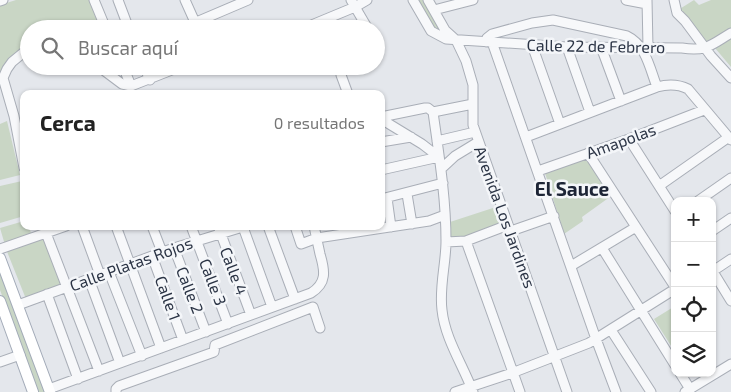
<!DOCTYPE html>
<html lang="es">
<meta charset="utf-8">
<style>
:root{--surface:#fff;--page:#f2f2f2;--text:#222;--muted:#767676;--line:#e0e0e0}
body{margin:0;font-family:"Exo 2",sans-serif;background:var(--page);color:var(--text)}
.controls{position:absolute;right:15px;bottom:15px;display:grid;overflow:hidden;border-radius:10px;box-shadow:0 1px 4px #0004}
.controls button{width:45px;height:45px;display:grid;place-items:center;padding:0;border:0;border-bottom:1px solid var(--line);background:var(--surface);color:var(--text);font:25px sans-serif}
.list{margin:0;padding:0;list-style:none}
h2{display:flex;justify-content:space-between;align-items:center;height:65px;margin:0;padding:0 20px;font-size:21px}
h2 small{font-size:16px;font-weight:400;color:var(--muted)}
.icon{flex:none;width:28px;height:28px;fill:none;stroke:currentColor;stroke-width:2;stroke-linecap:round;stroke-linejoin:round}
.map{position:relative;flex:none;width:731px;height:392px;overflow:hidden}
.search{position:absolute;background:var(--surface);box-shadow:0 1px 4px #0004;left:20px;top:20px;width:365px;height:55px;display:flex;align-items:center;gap:12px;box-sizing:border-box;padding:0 18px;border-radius:28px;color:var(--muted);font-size:19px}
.panel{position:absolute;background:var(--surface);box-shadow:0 1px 4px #0004;left:20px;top:90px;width:365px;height:140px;border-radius:10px}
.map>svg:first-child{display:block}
.green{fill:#c9d6c5}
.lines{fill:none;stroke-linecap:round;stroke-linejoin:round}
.minor-casing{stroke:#a9aeb7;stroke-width:11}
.major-casing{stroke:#a3abb8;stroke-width:12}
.minor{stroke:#f7f8fa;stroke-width:9}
.major{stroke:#fff;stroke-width:10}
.labels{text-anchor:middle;stroke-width:5;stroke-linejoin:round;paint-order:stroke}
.street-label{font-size:16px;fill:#2b3445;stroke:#f4f6f9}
.quarter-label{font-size:19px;font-weight:bold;fill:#1d2536;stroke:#f4f6f9}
</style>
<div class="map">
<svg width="731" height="392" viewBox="0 0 731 392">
<rect width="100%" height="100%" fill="#e4e7ec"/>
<path class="green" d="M16,0H93L105,29H29V45C15,51 6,59 3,74L0,75V5Z
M417,0H425L439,28L436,30L433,28Z
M694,0L699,5L711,0H731V32L709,45L678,10Z
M731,39V67L715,48Z
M7,121L20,175L0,180V124Z
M590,157L614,194L582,217L583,221L564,234L545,173Z
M22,181L24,193V216L0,223V186Z
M496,207L503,226L451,241L450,222Z
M24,221V226H29L32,237L5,245L0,228Z
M46,236L63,285L26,299L6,249Z
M0,266L47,392H38L0,290Z
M675,306V352L654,319Z"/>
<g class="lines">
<defs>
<path id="minor" d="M94,0L106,29
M118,0L129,29
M185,0L198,29
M351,0L368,29
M413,0L431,31L446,39L567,47L682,48C706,52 711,45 731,33
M428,0L445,30L456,40L466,61L473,85V125L567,392
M626,0L647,4
M647,0L648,47
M674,0L677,13L685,21L711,56L731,78
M0,1L3,0
M434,10L473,0
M180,29L248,0
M302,29L355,7L367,0
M486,42L487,38L492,34L532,23L553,20L627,36C646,45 650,69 657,87
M492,42L596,339L616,392
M532,45L560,124
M567,47L590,112
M601,47L621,101
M98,66L122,84L131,86L182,66
M123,66L131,86
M144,66L150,80
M343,66L341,75L348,94
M433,112L473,104
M381,117L425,108H428L433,112C439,155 446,198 446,241C446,264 439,287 442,310C445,339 463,365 473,392
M381,119L422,144L439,157
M526,137L657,87C668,84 678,84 688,89L731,140
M629,139L675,211
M437,141L475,132
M381,142L411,137
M588,153L675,287
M24,168L14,116L3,78L7,69L12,62L29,48
M441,169L455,156L478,142
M381,170L439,157
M538,171L629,139L704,110
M659,186L729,137
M407,194L412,224
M387,198L391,227
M381,199L443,183
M698,201L731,178
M82,226L100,275
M116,226L161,348
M152,226L162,252
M191,226L228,324
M218,226L251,315
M268,226L295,299
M295,226L301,244L317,238L429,221L445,215
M243,227L272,307
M511,231L554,216
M712,231L731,218
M46,233L99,371
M466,241L520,392
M446,242L466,241L508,225
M174,248L206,332
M602,248L675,365
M0,249L66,226
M152,256L183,340
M571,266L636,227
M712,270L731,301
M713,271L731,259
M109,272L142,356
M89,279L120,363
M47,294L78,379
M18,305L174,248L246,226
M611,330L651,392
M0,362L20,355
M680,373L690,389
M49,389L311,293C327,283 325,271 320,254C318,245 316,235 314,226
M116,392V389L119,386L214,352L215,345L313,307L320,328
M455,392L512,373L589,343L675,289
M685,392L731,364"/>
<path id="major" d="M0,258L50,392
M0,301L33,392"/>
</defs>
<use href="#minor" class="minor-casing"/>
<use href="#major" class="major-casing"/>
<use href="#minor" class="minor"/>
<use href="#major" class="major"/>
</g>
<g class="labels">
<g class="street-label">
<text transform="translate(596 46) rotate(1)" y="6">Calle 22 de Febrero</text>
<text transform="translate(621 141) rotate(-20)" y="6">Amapolas</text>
<text transform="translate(505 217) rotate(70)" y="6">Avenida Los Jardines</text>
<text transform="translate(131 264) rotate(-20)" y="6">Calle Platas Rojos</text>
<text transform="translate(234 271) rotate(69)" y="6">Calle 4</text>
<text transform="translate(213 282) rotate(69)" y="6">Calle 3</text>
<text transform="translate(190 290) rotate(69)" y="6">Calle 2</text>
<text transform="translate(168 298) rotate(70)" y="6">Calle 1</text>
</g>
<g class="quarter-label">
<text x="572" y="196">El Sauce</text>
</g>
</g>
</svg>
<div class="controls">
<button>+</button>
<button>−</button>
<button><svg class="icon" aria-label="locate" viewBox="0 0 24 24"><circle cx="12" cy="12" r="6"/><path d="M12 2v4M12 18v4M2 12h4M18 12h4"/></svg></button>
<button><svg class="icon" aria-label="layers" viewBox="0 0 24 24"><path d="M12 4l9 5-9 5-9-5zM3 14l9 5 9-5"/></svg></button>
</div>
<div class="search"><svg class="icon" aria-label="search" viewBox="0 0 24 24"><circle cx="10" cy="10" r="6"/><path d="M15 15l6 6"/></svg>Buscar aquí</div>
<section class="panel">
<h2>Cerca<small>0 resultados</small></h2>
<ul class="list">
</ul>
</section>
</div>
